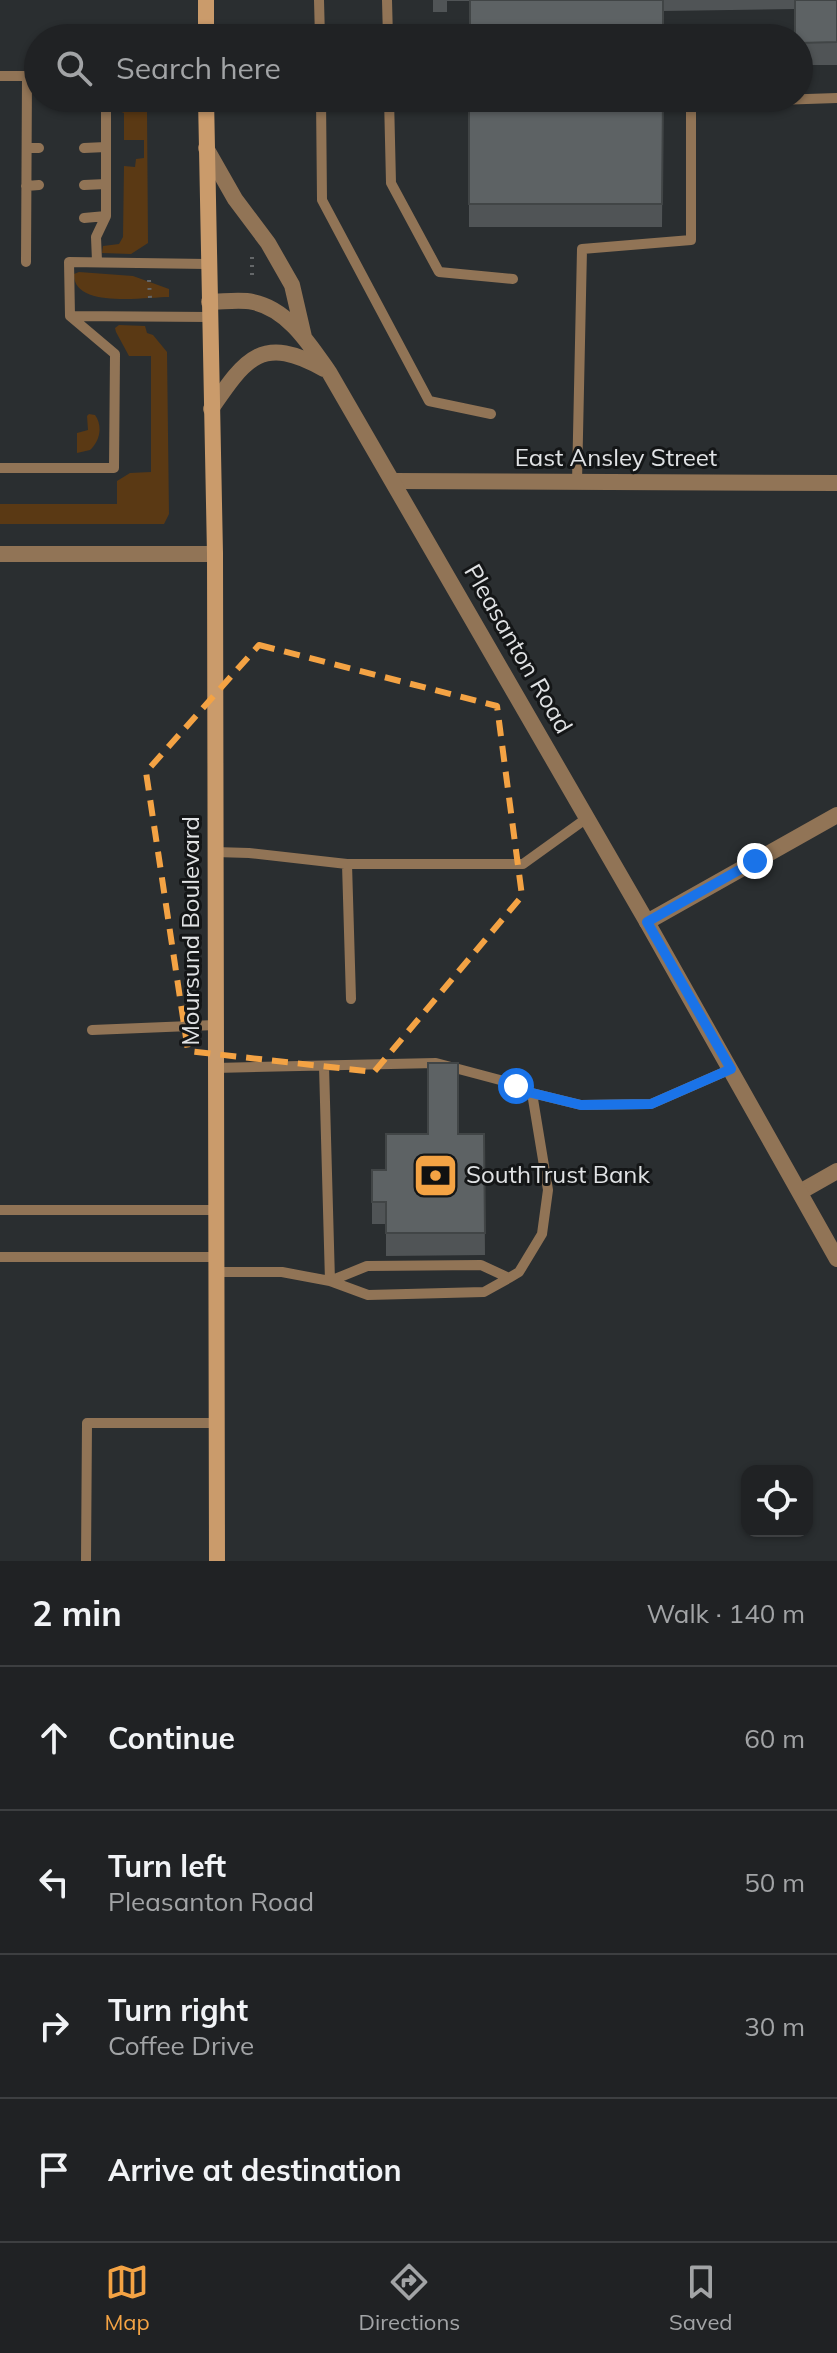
<!DOCTYPE html>
<meta charset="utf-8">
<style>
:root{--surface:#202224;--page:#2d2f31;--text:#f1f3f6;--muted:#a2a4a6;--line:#3d3f41;--accent:#f4a344}
body{margin:0;font-family:Mulish,sans-serif;background:var(--page);color:var(--text)}
.controls{position:absolute;right:24px;bottom:24px;display:grid;overflow:hidden;border-radius:16px;box-shadow:0 2px 6px #0004}
.controls button{width:72px;height:72px;display:grid;place-items:center;padding:0;border:0;border-bottom:2px solid var(--line);background:var(--surface);color:var(--text);font:40px sans-serif}
.stop{position:absolute;width:24px;height:24px;margin:-18px;border:6px solid #1a73e8;border-radius:50%;background:#fff}
.stop.end{background:#1a73e8;border-color:#fff;box-shadow:0 2px 8px #0008}
.list{margin:0;padding:0;list-style:none}
h2{display:flex;justify-content:space-between;align-items:center;height:104px;margin:0;padding:0 32px;font-size:34px}
h2 small{font-size:26px;font-weight:400;color:var(--muted)}
.list li{display:grid;grid-template-columns:52px 1fr auto;gap:24px;align-items:center;box-sizing:border-box;height:144px;padding:0 32px;border-top:2px solid var(--line)}
.list b{display:block;font-size:30px;white-space:nowrap}
.list p{margin:0;font-size:26px;white-space:nowrap;color:var(--muted)}
.list em{font-size:26px;font-style:normal;color:var(--muted)}
.icon{flex:none;width:44px;height:44px;fill:none;stroke:currentColor;stroke-width:2;stroke-linecap:round;stroke-linejoin:round}
.map{position:relative;flex:none;width:837px;height:1561px;overflow:hidden}
.search{position:absolute;background:var(--surface);box-shadow:0 2px 6px #0004;left:24px;right:24px;top:24px;height:88px;display:flex;align-items:center;gap:20px;box-sizing:border-box;padding:0 28px;border-radius:44px;color:var(--muted);font-size:30px}
.sheet{height:680px;background:var(--surface)}
nav{display:flex;justify-content:space-around;align-items:center;box-sizing:border-box;height:112px;border-top:2px solid var(--line);background:var(--surface);font-size:22px;color:var(--muted)}
nav a{display:grid;justify-items:center;gap:4px}
nav .on{color:var(--accent)}
.map>svg:first-child{display:block}
.green{fill:#5a3914}
.lines{fill:none;stroke-linecap:round;stroke-linejoin:round}
.path{stroke:#646769;stroke-width:4;stroke-dasharray:2 6;stroke-linecap:butt}
.service{stroke:#917456;stroke-width:10}
.minor{stroke:#917456;stroke-width:16}
.tertiary{stroke:#917456;stroke-width:16}
.secondary{stroke:#ca9b6b;stroke-width:16}
.wall{fill:#505456}
.building{fill:#5d6264;stroke:#414546;stroke-width:2}
.route{stroke:#1a73e8;stroke-width:10}
.marked{fill:none;stroke:#f4a344;stroke-width:6;stroke-dasharray:16 10;stroke-linejoin:round}
.labels{text-anchor:middle;stroke-width:6;stroke-linejoin:round;paint-order:stroke}
.street-label{font-size:24px;fill:#e0e2e4;stroke:#141617}
.poi-label{font-size:24px;fill:#e0e2e4;stroke:#141617;text-anchor:start}
</style>
<div class="map">
<svg width="837" height="1561" viewBox="0 0 837 1561">
<rect width="100%" height="100%" fill="#2a2e30"/>
<path class="green" d="M125,98L147,110L148,243L131,254L102,253L103,246L119,244L123,237L124,166L135,167L136,159L144,158V140H124V113L114,109L115,103Z
M79,272L133,276L169,289V297C146,297 73,309 74,274Z
M119,325L145,326L147,333L153,335L167,352L169,514L164,524H0V504H117V481L130,473L151,472V356H129L116,332L115,328Z
M89,414L95,415C103,426 100,441 90,450L77,453V433L88,430L87,416Z"/>
<g class="lines">
<path class="path" d="M252,257V280
M149,280L150,298"/>
<path class="service" d="M319,0L320,38
M387,0L388,38
M0,76H38
M321,98L322,200L429,401L491,414
M389,98L391,183L439,272L513,279
M27,148H39
M84,148L106,147
M84,185L106,184
M26,186L39,185
M84,218L106,216
M97,261L96,237L106,216V98
M26,262L27,76
M70,316L210,317
M0,468H114L115,354L70,316L69,262L207,264
M577,482L582,249L691,240V103L837,98
M215,852L249,853L347,864L351,999
M347,864H523L587,818
M92,1030L215,1025
M324,1066L330,1281
M215,1068L436,1063L500,1080L532,1093L581,1105L651,1104L731,1069
M0,1210H216
M0,1257H216
M216,1272H282L330,1281L368,1295L484,1292L509,1278L519,1272L542,1234L548,1190L532,1093
M330,1281L367,1266L481,1265L509,1278
M86,1561L87,1423H216"/>
<path class="minor" d="M394,481L837,483
M0,554H215
M647,922L837,815
M800,1192L837,1171"/>
<path class="tertiary" d="M206,148L235,199L268,243L292,285L304,337
M209,302C223,302 240,299 253,302C288,309 310,345 329,372L647,922L837,1259
M211,409C246,358 262,334 324,369"/>
<path class="secondary" d="M206,0V38
M206,98L215,554L217,1561"/>
</g>
<path class="wall" d="M433,0H837V65H799V38L795,9L663,11L470,1H447V12H433Z
M469,98H663L662,227H469Z
M458,1134H484L485,1255L386,1256V1224H372V1170H386Z"/>
<path class="building" d="M470,0H663V38H470Z
M795,0H837V42L799,43V38H795Z
M469,98H663L662,204H469Z
M428,1063H458V1134H484L485,1233H386V1202H372V1170H386V1134H428Z"/>
<g class="lines">
<path class="route" d="M516,1086L532,1093L581,1105L651,1104L731,1069L647,922L755,861"/>
</g>
<path class="marked" d="M259,645L497,706L522,896L374,1072L188,1051L146,772Z"/>
<defs>
<symbol id="bank-square" viewBox="-11 -11 22 22"><rect x="-9" y="-9" width="18" height="18" rx="4" fill="#f4a344" stroke="#141617"/><path d="M-6-4H6V4H-6ZM0-2.3a2.3 2.3 0 1 0 0 4.6a2.3 2.3 0 1 0 0-4.6Z" fill="#111"/></symbol>
</defs>
<g fill-rule="evenodd">
<use href="#bank-square" x="410" y="1150" width="51" height="51"/>
</g>
<g class="labels">
<g class="street-label">
<text x="616" y="466">East Ansley Street</text>
<text transform="translate(518 649) rotate(60)" y="8">Pleasanton Road</text>
<text transform="translate(191 931) rotate(-90)" y="8">Moursund Boulevard</text>
</g>
<g class="poi-label">
<text x="466" y="1183">SouthTrust Bank</text>
</g>
</g>
</svg>
<div class="controls">
<button><svg class="icon" aria-label="locate" viewBox="0 0 24 24"><circle cx="12" cy="12" r="6"/><path d="M12 2v4M12 18v4M2 12h4M18 12h4"/></svg></button>
</div>
<div class="stop" style="left:516px;top:1086px"></div>
<div class="stop end" style="left:755px;top:861px"></div>
<div class="search"><svg class="icon" aria-label="search" viewBox="0 0 24 24"><circle cx="10" cy="10" r="6"/><path d="M15 15l6 6"/></svg>Search here</div>
</div>
<section class="sheet">
<h2>2 min<small>Walk · 140 m</small></h2>
<ul class="list">
<li><svg class="icon" aria-label="ahead" viewBox="0 0 24 24"><path d="M12 20V5M6 11l6-6 6 6"/></svg><div><b>Continue</b></div><em>60 m</em></li>
<li><svg class="icon" aria-label="left" viewBox="0 0 24 24"><path d="M17 20v-9H6M10 6l-5 5 5 5"/></svg><div><b>Turn left</b><p>Pleasanton Road</p></div><em>50 m</em></li>
<li><svg class="icon" aria-label="right" viewBox="0 0 24 24"><path d="M7 20v-9h11M14 6l5 5-5 5"/></svg><div><b>Turn right</b><p>Coffee Drive</p></div><em>30 m</em></li>
<li><svg class="icon" aria-label="arrive" viewBox="0 0 24 24"><path d="M6 21V4h12l-3 4 3 4H6"/></svg><div><b>Arrive at destination</b></div></li>
</ul>
</section>
<nav>
<a class="on"><svg class="icon" aria-label="map" viewBox="0 0 24 24"><path d="M3 6l6-2 6 2 6-2v14l-6 2-6-2-6 2zM9 4v14M15 6v14"/></svg>Map</a>
<a><svg class="icon" aria-label="directions" viewBox="0 0 24 24"><path d="M12 3l9 9-9 9-9-9zM9 14v-3h6M13 9l2 2-2 2"/></svg>Directions</a>
<a><svg class="icon" aria-label="saved" viewBox="0 0 24 24"><path d="M7 4h10v16l-5-4-5 4z"/></svg>Saved</a>
</nav>
